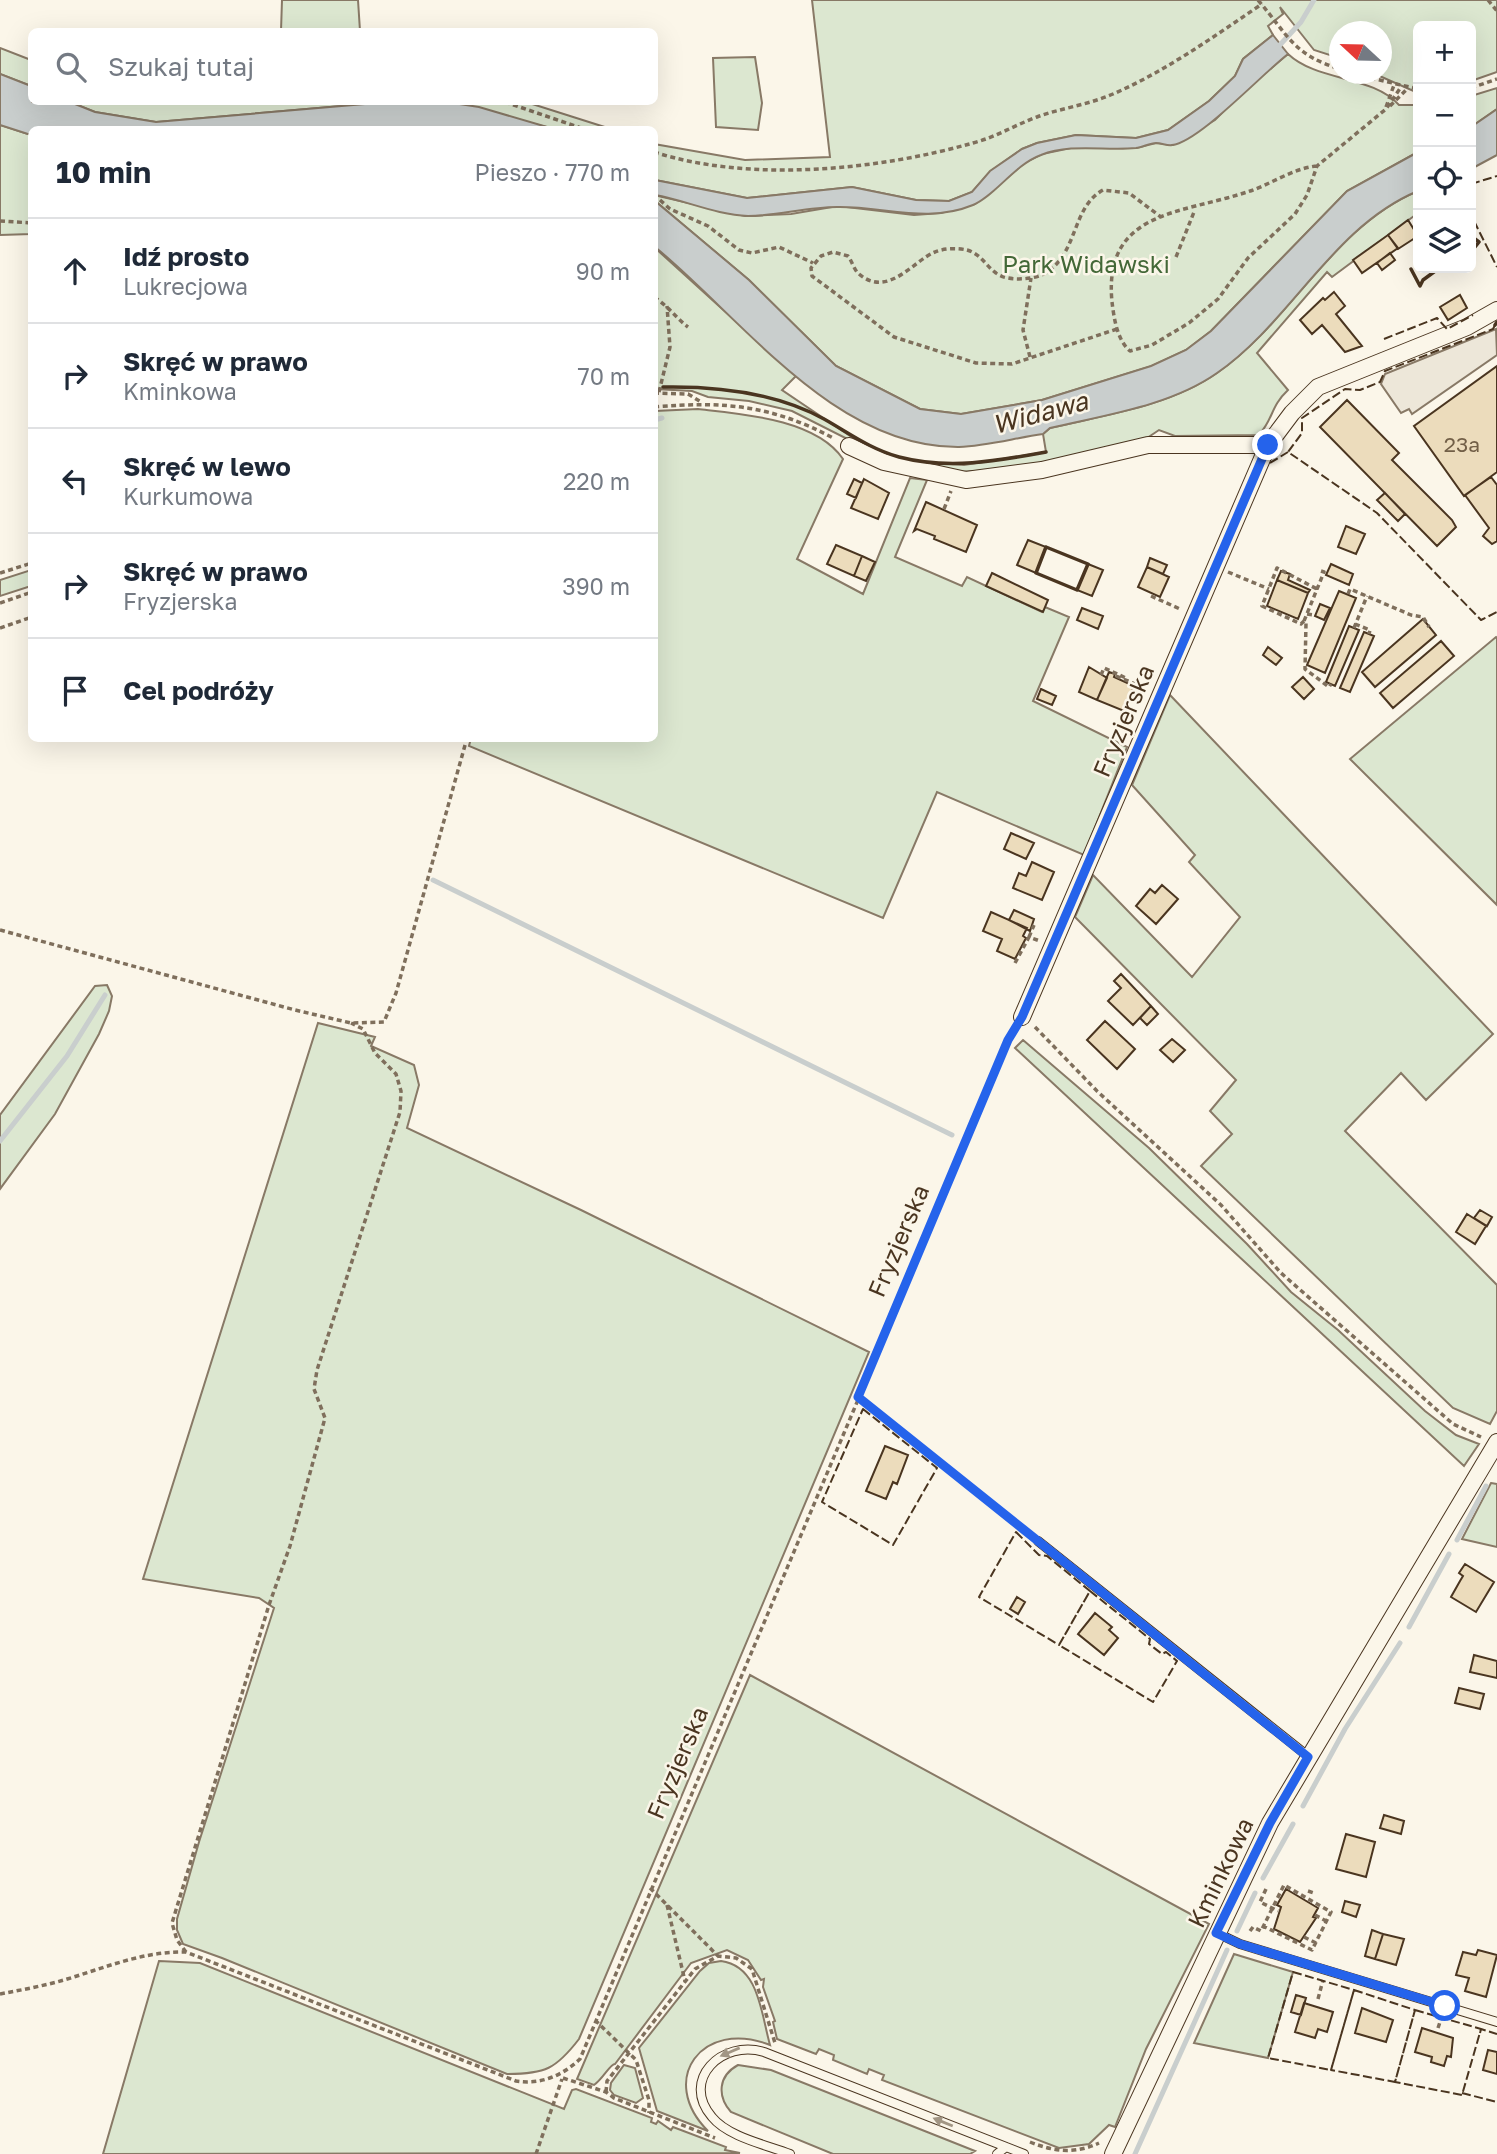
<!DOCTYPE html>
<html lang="pl">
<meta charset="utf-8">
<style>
:root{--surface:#fff;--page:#f2f2f3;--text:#1f2937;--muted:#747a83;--line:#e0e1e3}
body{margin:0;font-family:"Golos Text",sans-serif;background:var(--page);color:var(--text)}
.controls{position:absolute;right:21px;top:21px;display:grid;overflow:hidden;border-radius:10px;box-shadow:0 7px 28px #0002}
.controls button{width:63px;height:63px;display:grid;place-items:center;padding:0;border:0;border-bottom:2px solid var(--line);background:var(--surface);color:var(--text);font:35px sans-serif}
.compass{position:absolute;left:1329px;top:21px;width:63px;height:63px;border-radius:50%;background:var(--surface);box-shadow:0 7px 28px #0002;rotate:292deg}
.stop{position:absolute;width:21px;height:21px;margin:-16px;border:5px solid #2563eb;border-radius:50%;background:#fff}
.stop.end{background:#2563eb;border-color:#fff;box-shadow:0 2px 7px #0008}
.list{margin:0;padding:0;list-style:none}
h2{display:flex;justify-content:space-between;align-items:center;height:91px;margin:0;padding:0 28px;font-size:30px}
h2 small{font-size:23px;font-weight:400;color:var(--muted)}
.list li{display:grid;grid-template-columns:46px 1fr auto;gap:21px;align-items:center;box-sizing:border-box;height:105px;padding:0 28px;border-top:2px solid var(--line)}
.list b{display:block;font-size:26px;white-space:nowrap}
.list p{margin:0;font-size:23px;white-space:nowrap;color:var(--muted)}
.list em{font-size:23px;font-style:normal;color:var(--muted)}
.icon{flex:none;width:38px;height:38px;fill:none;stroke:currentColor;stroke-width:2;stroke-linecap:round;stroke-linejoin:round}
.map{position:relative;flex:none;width:1497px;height:2154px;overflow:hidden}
.search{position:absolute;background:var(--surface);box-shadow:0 7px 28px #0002;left:28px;top:28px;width:630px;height:77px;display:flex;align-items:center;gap:18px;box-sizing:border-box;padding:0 24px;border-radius:10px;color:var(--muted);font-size:26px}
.panel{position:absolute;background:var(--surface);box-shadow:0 7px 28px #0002;left:28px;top:126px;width:630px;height:616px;border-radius:10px}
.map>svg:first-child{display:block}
.green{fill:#dce7d0;stroke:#887966;stroke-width:2}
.parking{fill:#ede7d9;stroke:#887966;stroke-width:2}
.water{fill:#c9cecd;stroke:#887966;stroke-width:2}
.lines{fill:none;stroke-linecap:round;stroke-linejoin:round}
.stream{stroke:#c9cecd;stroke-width:5}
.building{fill:#ecdcbc;stroke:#4a3520;stroke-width:2}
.lane-casing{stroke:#4a3520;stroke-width:10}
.street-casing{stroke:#4a3520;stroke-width:18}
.path{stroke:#7f6f5c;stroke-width:3.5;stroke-dasharray:5 3.5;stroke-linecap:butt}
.lane{stroke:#fbf6e9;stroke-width:8}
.street{stroke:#fbf6e9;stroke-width:16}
.fence{stroke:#4a3520;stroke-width:2;stroke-dasharray:9 3.5;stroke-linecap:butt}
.wall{stroke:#4a3520;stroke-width:3.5}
.oneway{fill:#a29684}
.route{stroke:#2563eb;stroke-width:9}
.labels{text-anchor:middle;stroke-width:5;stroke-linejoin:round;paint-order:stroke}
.number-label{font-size:21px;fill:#725f47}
.park-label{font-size:24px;fill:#436837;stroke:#fbf6e9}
.street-label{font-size:24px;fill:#4a3520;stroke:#fbf6e9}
.water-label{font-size:26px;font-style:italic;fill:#4a3520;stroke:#fbf6e9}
</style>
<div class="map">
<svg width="1497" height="2154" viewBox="0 0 1497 2154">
<rect width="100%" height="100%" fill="#fbf6e9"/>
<path class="green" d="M282,0H358L360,31H281Z
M812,0H1497V72L1471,81V26H1418V93L1375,74H1382V32H1340L1339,58L1314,50L1280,7L1283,14L1268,26L1273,35L1243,59L1235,76L1209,101L1168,130L1136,138L1076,135L1037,143L1022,149L991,171L972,192L949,201L916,200L852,187L747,198L655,180L654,144L745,160L830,157Z
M0,48L31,60V86L0,74Z
M1288,54C1318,82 1372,75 1399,105H1418V152L1347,191L1211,331L1186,350L1152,366L1042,400L961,414L920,409L836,366L749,280L655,201L654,195L745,216L791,214L838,206L914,215L941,213L975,204L1026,162L1042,154L1071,148H1136L1156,143L1173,145L1215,120L1244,91Z
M755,57L762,103L758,130L716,127L713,58Z
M1497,88V109L1471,127V96Z
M70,102H526L611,129H554L453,103L365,104L156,122L95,112Z
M0,125L31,135V234L0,235Z
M1418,191V213L1332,277L1327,272L1257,353L1288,390C1270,407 1274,418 1259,435L1175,436L1159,430L1147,438L1022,468L960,472L921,462L964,465L1046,452L1043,434L1050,428C1105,415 1170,406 1217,373C1291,322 1333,226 1418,191Z
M654,247L796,376L782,390L853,438L876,449L875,453L792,411L749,401L708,397L692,391L655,389Z
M698,409C742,414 816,419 843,459L797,559L863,594L910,478L927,480L895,557L962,586L967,577L1042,612L1045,607L1069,617L1033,701L1127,747L1084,855L937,792L883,918L469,746L471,738H654L655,411Z
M31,570V586L0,596V580Z
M1496,637L1497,638V905L1350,759Z
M1170,695L1493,1034L1426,1100L1401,1073L1345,1131L1497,1285V1411L1490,1424L1453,1408L1201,1166L1232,1134L1210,1111L1236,1080L1075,917L1093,875L1192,977L1240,917L1189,862L1195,855L1132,785Z
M107,985L112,996L109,1011L99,1034L55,1114L0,1189V1115L95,986Z
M318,1023L375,1037L371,1046L414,1065L419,1085L407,1128L581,1210L869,1352L579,2039C556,2069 545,2074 507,2074L222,1958L183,1944L177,1930V1919L199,1842L274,1608L259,1598L143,1579Z
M1023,1040L1149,1148L1247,1244L1291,1292L1338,1330L1425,1411L1456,1435L1479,1444L1464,1466L1015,1048Z
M1491,1483L1497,1484V1547L1462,1539Z
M750,1675L1209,1924L1146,2049L1115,2127L1109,2125L1089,2144L1059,2148L882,2080L884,2075L869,2069L867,2074L833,2060L834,2055L819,2049L816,2054L777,2039L773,2022L775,2021L763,1987L764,1979L761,1980L748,1960L727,1950L691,1963L615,2064C610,2064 603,2079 594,2085L577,2079Z
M1234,1954L1293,1972L1268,2058L1194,2043Z
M159,1961L200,1963L564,2109L572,2090L576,2089L652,2118L651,2122L656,2124L658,2121L671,2130L673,2127L726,2147L725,2150L740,2153L103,2154Z
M721,1961C759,1966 761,2013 770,2045C702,2018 657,2080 708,2131L657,2111L639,2048L700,1971L709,1963Z
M624,2065L635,2068L643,2098L636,2103L614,2095L610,2090L611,2083Z
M738,2065L771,2070L975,2151L970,2154H833L731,2112C717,2096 718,2076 738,2065Z"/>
<path class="parking" d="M1496,329L1497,355L1412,414L1409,409L1401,413L1381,384L1385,374Z"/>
<path class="water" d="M1273,35L1288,54C1262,74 1199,142 1172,145C1167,146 1162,143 1156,143C1150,143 1143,147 1136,148C1104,151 1071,143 1041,155C1014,165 996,195 973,205C927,224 884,206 837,207C806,207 778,216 748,216C716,215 685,200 655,195V180L747,198L852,187L916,200L949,201L972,192L990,171L1022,149L1037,143L1076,135L1136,138L1168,130L1209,101L1235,76L1243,59Z
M0,74L31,86L32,102H70L95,112L156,122L365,104L453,103L479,107L554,129L32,130L31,135L0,125Z
M1497,109V155L1471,169V127Z
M1418,152V191C1333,226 1291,322 1217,373C1170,406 1105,415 1050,428L1043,434C1015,438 986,446 959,447C834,448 742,318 655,247V201L749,280L836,366L920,409L961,414L1042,400L1151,366L1186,350L1211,331L1347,191Z"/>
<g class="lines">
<path class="stream" d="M1278,47L1301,22L1314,0
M654,420L662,418
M433,880L952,1135
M0,1141L67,1056L105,995
M1457,1540L1486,1486
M1409,1627L1449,1554
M1303,1806L1345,1729L1400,1643
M1263,1878L1293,1824
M1237,1931L1255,1893
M1135,2154L1227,1950"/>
</g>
<path class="building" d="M1408,220L1418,236L1398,249L1388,235Z
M1388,235L1398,248L1362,273L1353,260Z
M1390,253L1395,260L1382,270L1377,263Z
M1334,292L1345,306L1336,314L1362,346L1345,352L1322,325L1312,334L1300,320L1323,298L1325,300Z
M1460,295L1467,308L1448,320L1440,307Z
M1497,366V472L1464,496L1414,426Z
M1347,400L1399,453L1392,460L1452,520L1456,527L1437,546L1320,427Z
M1491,477L1497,485V541L1492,544L1483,536L1489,528L1465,495Z
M854,479L862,483L856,498L847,494Z
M864,479L889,493L878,519L851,508Z
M1385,493L1405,514L1398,521L1377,500Z
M926,502L977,525L966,552L934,539L935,536L917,529L914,531Z
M1346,526L1365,534L1356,554L1338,547Z
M1028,540L1046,547L1036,573L1017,565Z
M836,545L862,556L854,576L827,564Z
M862,556L875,562L866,581L854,576Z
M1150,558L1167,565L1163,574L1147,567Z
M1088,564L1103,570L1092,596L1077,590Z
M1331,564L1353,574L1349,585L1326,575Z
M1147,567L1169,577L1160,597L1138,587Z
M1281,571L1290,574L1288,580L1310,590L1308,593L1277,580Z
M992,573L1048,600L1043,612L986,586Z
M1277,580L1308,593L1298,619L1267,606Z
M1339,591L1356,598L1325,673L1307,665Z
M1320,604L1330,608L1324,620L1315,616Z
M1082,608L1103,616L1098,629L1077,620Z
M1423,619L1436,635L1375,687L1362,672Z
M1349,626L1359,630L1335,686L1326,682Z
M1364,632L1374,636L1350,692L1340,688Z
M1441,641L1454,656L1393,708L1380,693Z
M1268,647L1282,658L1276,665L1263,655Z
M1089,667L1107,678L1097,700L1079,692Z
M1109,672L1115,674L1114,677L1134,686L1124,711L1097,700Z
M1303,677L1314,689L1304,699L1292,687Z
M1041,689L1056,696L1052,705L1037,699Z
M1011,833L1034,843L1026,859L1004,849Z
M1032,862L1054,872L1042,900L1013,888L1019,873L1026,876Z
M1162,885L1178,899L1156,924L1136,906L1150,889L1155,893Z
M1014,910L1034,919L1030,931L1009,920Z
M991,912L1027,928L1023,936L1026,938L1015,959L997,951L1002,939L983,931Z
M1121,974L1151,1006L1133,1025L1108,1001L1121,988L1114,981Z
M1151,1006L1158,1014L1147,1025L1140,1018Z
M1105,1021L1135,1049L1117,1069L1087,1040Z
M1172,1039L1185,1050L1173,1062L1160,1050Z
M1480,1210L1492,1217L1487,1226L1474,1218Z
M1467,1214L1486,1226L1475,1244L1456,1232Z
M885,1446L908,1455L897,1484L893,1482L886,1499L866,1491Z
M1465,1564L1494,1582L1476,1612L1451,1597L1460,1581L1463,1576L1459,1573Z
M1017,1597L1025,1602L1018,1614L1010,1609Z
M1095,1613L1112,1627L1109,1630L1118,1638L1104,1655L1078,1634Z
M1474,1655L1497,1661V1678L1470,1672Z
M1459,1688L1484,1694L1480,1709L1455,1703Z
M1384,1815L1404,1821L1401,1834L1380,1828Z
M1346,1834L1375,1842L1366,1877L1336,1869Z
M1286,1889L1318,1908L1313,1917L1316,1918L1300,1942L1274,1929L1281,1907L1277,1905Z
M1345,1901L1360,1905L1356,1917L1342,1912Z
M1372,1930L1383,1934L1375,1959L1365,1956Z
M1383,1934L1404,1939L1396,1965L1375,1959Z
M1478,1950L1497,1955L1486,1997L1465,1991L1469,1978L1456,1975L1463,1952L1476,1955Z
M1296,1995L1306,1998L1301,2015L1291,2012Z
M1304,2003L1333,2012L1327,2032L1318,2029L1315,2038L1295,2032Z
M1362,2008L1393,2020L1386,2042L1355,2033Z
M1422,2028L1453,2038L1451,2057L1447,2056L1444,2066L1431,2062L1432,2057L1415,2052Z
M1488,2050L1497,2052V2074L1483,2070Z"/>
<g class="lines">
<defs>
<path id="lane" d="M1038,1541L1309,1757
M1217,1933L1240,1944L1497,2022
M790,2154C767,2145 728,2137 712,2117C680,2080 722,2039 764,2052L1024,2154
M997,2154L1006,2147"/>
<path id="street" d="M849,446L884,462L966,480L1042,470L1148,445H1268
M1022,1017L1268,445L1292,413L1318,387L1467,327L1497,310
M1113,2154L1270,1823L1497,1442"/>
</defs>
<use href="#lane" class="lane-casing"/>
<use href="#street" class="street-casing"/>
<path class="path" d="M1258,0C1288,35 1293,55 1340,69
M1488,0L1497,11
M1354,74L1418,89
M1471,88L1497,79
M505,102L587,130
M1390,106L1408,88
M1386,107L1394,85
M654,152C750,183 878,170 973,143C996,137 1015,125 1037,117C1061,108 1088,105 1113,94C1166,71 1213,37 1262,4
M1317,166C1293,168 1270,185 1247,192C1182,214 1103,210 1112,302C1114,318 1117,340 1130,351L1152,345L1189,323L1218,299L1248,258L1295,214L1307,195L1317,166L1386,109L1401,87
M660,200L670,209L708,226L739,250L752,253L779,247L813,263
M0,221L32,223
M1176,257L1194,212
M654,297C668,306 675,317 688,327
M1117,329L1012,364L976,363L894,337L812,276L811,268L821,256L833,252L848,256C852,261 854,270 859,274C888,299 914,260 935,252C944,248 958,248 967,250C981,254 985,265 996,273C1007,282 1036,280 1047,272C1078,252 1072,207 1103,190L1129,193L1161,217
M1030,357L1023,330L1031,278
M659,392L670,347L667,306
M654,393L688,394L701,402
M654,407C725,401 772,405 835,439
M944,509L951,491
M1321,571L1324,572L1304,621L1306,623L1305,669L1329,687L1331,684
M1228,572L1269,589
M0,573L32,563
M1348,594L1350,589L1411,615L1423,617L1429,627
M1151,596L1180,609
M0,603L32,592
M1307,614L1314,615
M1304,621L1301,624L1262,606L1277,568L1317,589
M1355,624L1370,630L1369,634
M0,628L32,617
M1354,628L1367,596
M1101,675L1104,668L1126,678
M1116,676L1145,688
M0,930L295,1010L351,1023L384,1022L396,993L467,738
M1029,937L1034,925
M1015,963L1029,937L1040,941
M1035,1027L1097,1091L1221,1205L1281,1273L1453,1424L1481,1437
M858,1397L1028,1534
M650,1888L718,1956
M1266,1889L1260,1902L1278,1911
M1308,1891L1314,1893
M667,1905L685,1981
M1315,1915L1326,1921
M1250,1931L1253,1927L1261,1931L1284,1885L1331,1912L1312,1950L1263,1926
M1304,1937L1316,1943
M186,1952L177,1940L172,1923L269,1605L290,1546L325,1418L314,1389L317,1370L400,1112L401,1091L396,1074L375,1053L363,1029L351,1023
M0,1994C21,1990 43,1986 64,1980C104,1968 143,1951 186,1952L516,2081C540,2085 562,2076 580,2059L1014,1030
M1318,1999L1323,1980
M595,2020L636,2060L649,2100V2113
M1438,2028L1442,2016
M563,2078L606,2092L614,2098L715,2138
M606,2092L607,2081L695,1969L718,1956L736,1958L752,1969L775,2043
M1030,2142C1055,2152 1075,2154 1099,2143
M536,2154L562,2079"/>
<use href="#lane" class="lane"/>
<use href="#street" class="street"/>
<path class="fence" d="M1471,184L1497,176
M1474,221L1497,267
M1495,325L1493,329L1385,371L1380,382L1360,390L1345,389L1302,418V433L1288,452L1377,513L1481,620L1497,612
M1384,339L1437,318L1447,329L1473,315
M1270,463L1288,452
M863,1409L937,1468L893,1545L822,1502Z
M1016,1532L1039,1555L1047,1556L1090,1591L1059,1645L979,1597Z
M1090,1591L1150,1639L1149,1644L1162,1654L1166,1652L1177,1661L1153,1702L1059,1645Z
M1293,1972L1354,1990L1331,2070L1268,2058Z
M1354,1990L1415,2010L1395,2082L1331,2070Z
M1415,2010L1481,2029L1462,2095L1395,2082Z
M1480,2033L1481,2029L1497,2034
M1462,2093L1497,2102"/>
<path class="wall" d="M1471,236L1479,242L1475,247L1471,246
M1411,269L1420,286L1423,280L1438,269
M1495,325L1497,322
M663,387C718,386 775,392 824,419C849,433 870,449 899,457C949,470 997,461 1046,452
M1046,547L1088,564L1077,590L1036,573Z"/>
</g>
<defs><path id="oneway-solid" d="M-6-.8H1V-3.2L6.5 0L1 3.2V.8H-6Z" transform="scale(1.75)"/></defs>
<g class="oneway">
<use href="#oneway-solid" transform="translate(730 2052) rotate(157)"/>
<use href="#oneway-solid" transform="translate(943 2122) rotate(-158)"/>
</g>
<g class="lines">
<path class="route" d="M1268,445L1022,1017L1008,1040L858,1397L1308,1757L1270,1823L1216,1933L1240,1944L1445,2006"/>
</g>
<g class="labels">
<g class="number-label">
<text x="1462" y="452">23a</text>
</g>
<g class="park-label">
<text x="1086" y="273">Park Widawski</text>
</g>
<g class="street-label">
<text transform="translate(1124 721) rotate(-67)" y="8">Fryzjerska</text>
<text transform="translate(899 1241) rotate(-67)" y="8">Fryzjerska</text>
<text transform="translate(678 1763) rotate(-67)" y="8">Fryzjerska</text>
<text transform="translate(1221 1873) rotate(-64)" y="8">Kminkowa</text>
</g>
<g class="water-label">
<text transform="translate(1040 413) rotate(-15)" y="9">Widawa</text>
</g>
</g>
</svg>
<div class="controls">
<button>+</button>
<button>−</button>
<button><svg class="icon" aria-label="locate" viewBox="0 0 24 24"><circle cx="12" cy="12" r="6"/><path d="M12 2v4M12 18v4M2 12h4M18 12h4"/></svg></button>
<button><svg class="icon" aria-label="layers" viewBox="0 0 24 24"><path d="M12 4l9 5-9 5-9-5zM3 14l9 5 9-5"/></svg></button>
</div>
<svg class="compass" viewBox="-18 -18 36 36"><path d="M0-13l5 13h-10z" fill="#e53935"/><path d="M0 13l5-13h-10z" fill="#747a83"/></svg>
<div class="stop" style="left:1445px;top:2006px"></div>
<div class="stop end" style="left:1268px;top:445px"></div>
<div class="search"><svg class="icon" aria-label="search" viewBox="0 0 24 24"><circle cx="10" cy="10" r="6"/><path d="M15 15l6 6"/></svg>Szukaj tutaj</div>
<section class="panel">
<h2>10 min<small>Pieszo · 770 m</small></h2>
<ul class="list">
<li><svg class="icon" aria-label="ahead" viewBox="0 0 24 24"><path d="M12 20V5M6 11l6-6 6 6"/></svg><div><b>Idź prosto</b><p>Lukrecjowa</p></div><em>90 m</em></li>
<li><svg class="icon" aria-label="right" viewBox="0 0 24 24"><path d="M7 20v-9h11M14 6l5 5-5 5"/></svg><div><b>Skręć w prawo</b><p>Kminkowa</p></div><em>70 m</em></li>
<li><svg class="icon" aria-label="left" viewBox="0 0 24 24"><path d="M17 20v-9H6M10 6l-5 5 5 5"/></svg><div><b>Skręć w lewo</b><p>Kurkumowa</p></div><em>220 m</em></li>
<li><svg class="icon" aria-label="right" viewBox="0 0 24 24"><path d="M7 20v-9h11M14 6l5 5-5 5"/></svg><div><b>Skręć w prawo</b><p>Fryzjerska</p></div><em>390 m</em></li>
<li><svg class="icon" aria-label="arrive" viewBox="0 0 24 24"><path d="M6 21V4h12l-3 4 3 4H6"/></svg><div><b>Cel podróży</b></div></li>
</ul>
</section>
</div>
